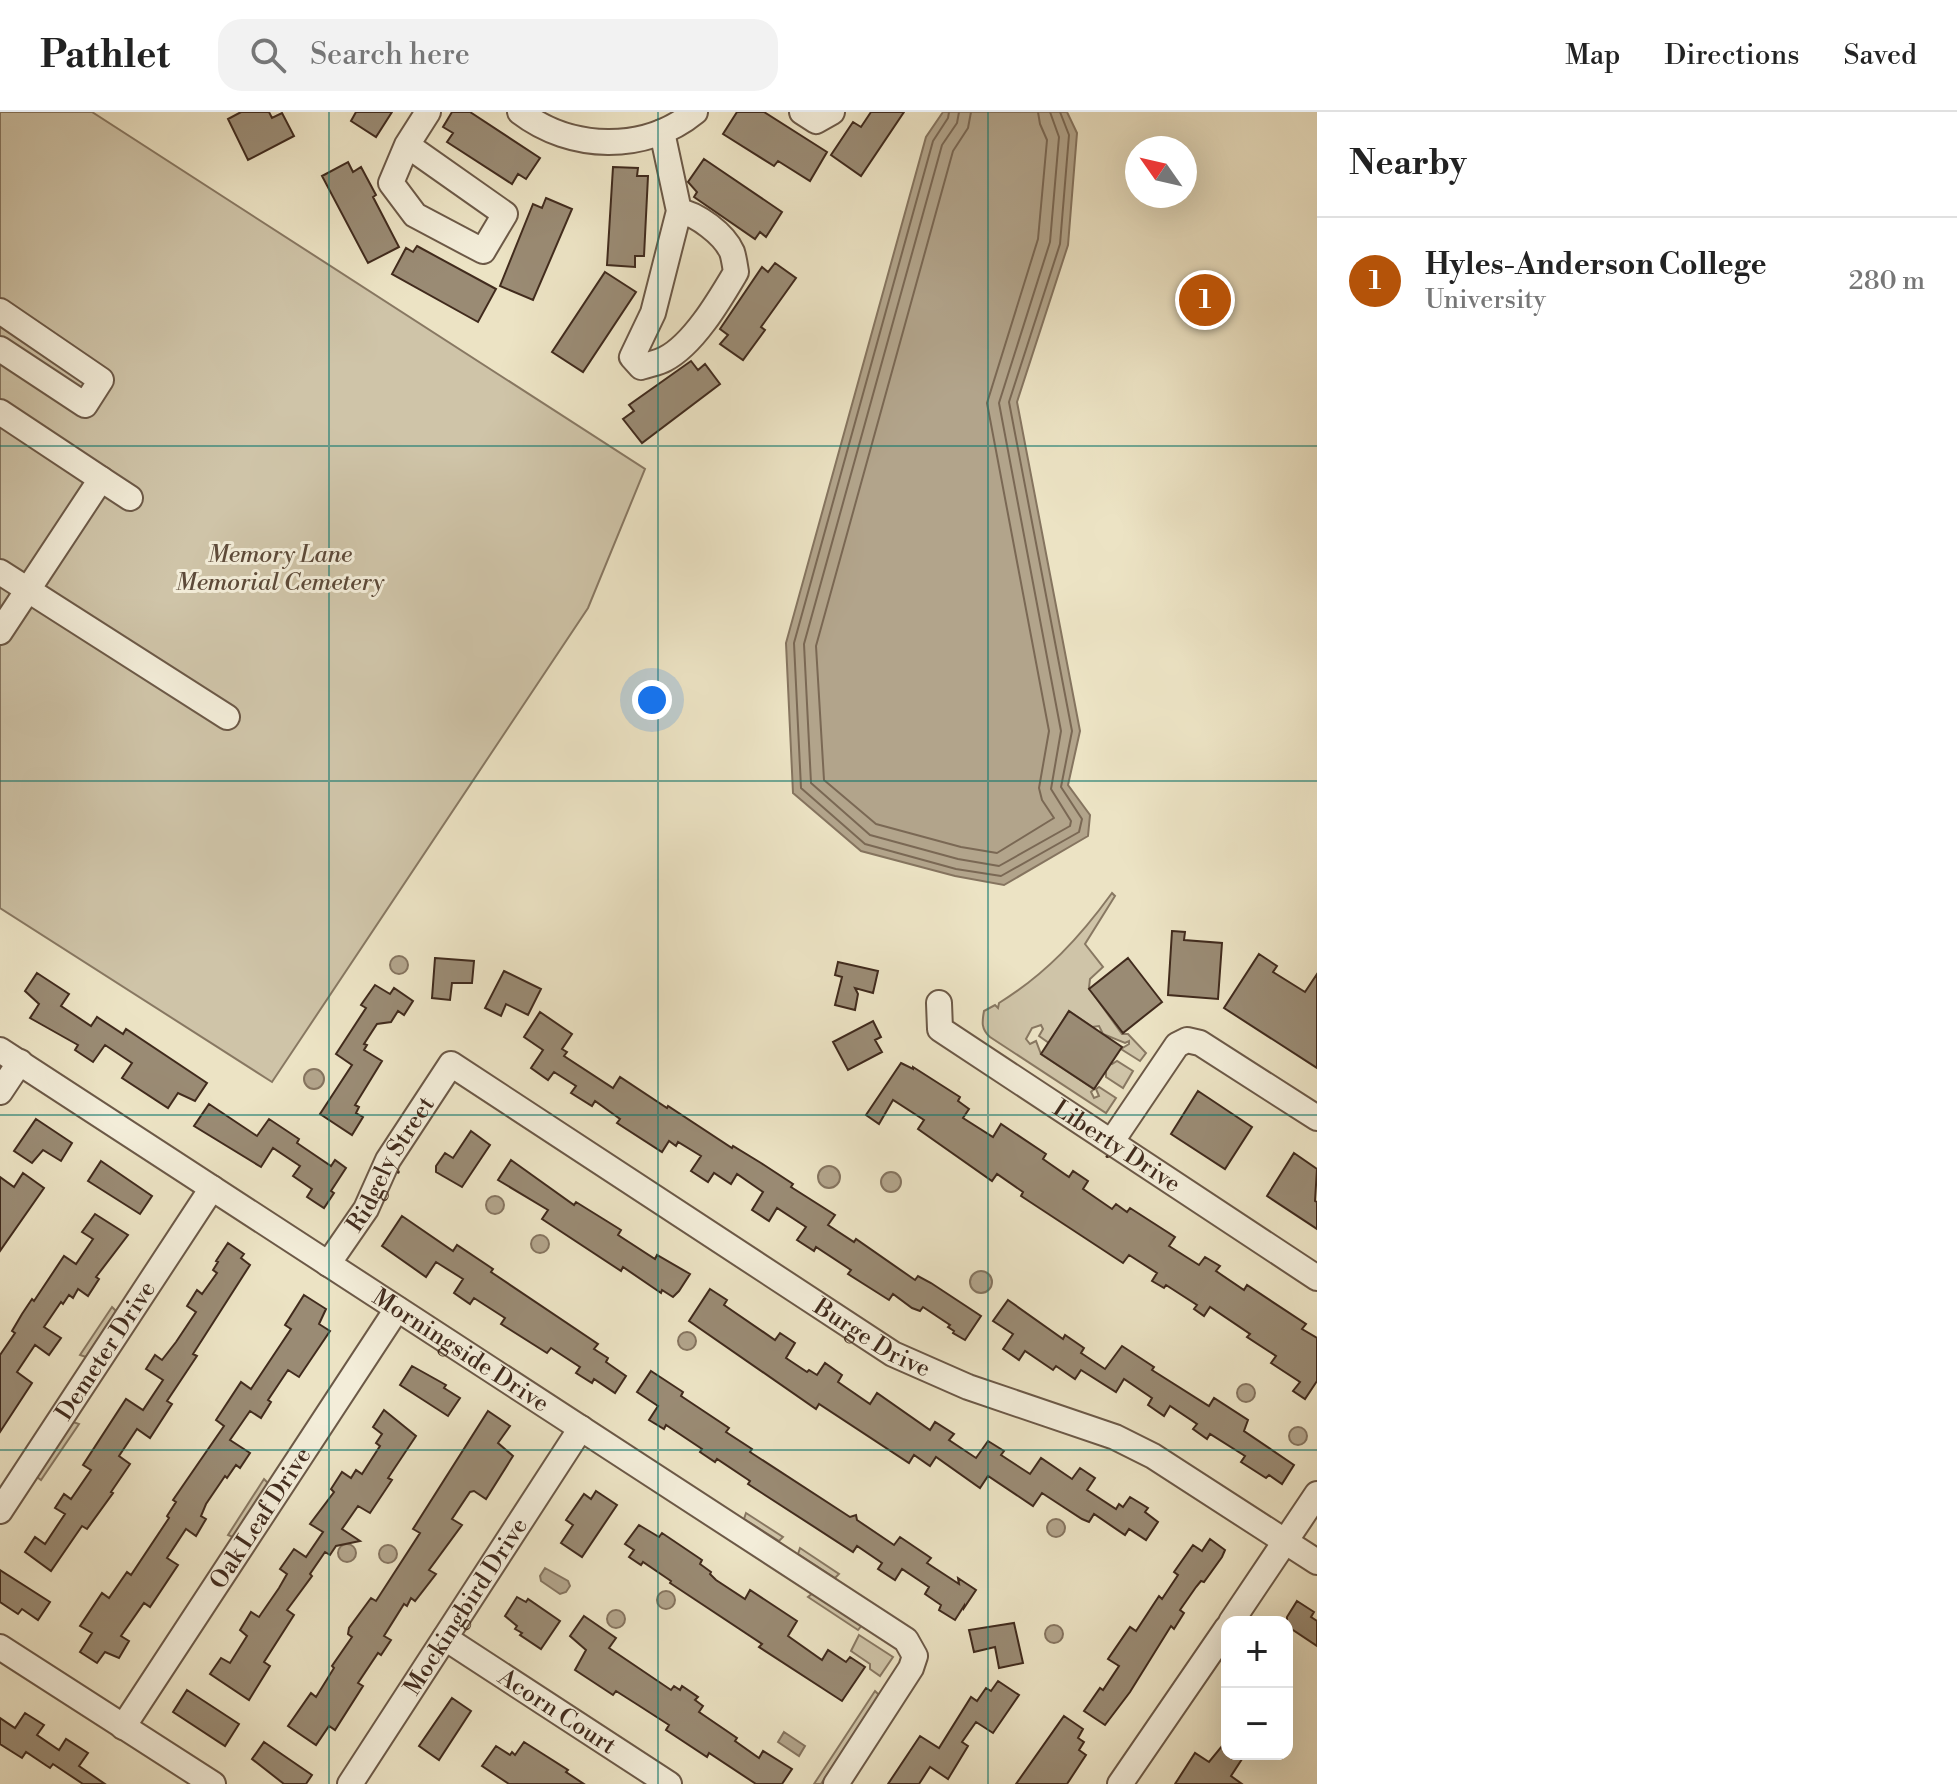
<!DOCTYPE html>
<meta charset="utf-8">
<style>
:root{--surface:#fff;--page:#f2f2f2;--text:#222;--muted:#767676;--line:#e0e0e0;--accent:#b45309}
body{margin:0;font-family:"Libre Bodoni",serif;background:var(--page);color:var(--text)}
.controls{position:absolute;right:24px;bottom:24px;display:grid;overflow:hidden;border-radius:16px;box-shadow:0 8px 32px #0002}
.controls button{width:72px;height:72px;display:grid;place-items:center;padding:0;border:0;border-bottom:2px solid var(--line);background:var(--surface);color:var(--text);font:40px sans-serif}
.compass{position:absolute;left:1125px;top:24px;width:72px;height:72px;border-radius:50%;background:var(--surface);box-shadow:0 8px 32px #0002;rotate:304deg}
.you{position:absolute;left:652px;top:588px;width:28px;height:28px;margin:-20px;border:6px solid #fff;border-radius:50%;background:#1a73e8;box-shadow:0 0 0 12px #1a73e833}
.badge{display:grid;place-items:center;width:52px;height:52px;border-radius:50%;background:var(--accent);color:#fff;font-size:26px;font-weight:700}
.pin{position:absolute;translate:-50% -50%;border:4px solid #fff;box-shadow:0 2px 8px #0006}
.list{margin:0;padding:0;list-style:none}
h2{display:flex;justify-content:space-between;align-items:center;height:104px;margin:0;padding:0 32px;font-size:34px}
h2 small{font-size:26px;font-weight:400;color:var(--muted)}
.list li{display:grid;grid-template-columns:52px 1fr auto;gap:24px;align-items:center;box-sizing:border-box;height:128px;padding:0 32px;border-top:2px solid var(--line)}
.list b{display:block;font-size:30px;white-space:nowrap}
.list p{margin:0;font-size:26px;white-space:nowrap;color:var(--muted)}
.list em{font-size:26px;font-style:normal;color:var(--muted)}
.icon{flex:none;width:44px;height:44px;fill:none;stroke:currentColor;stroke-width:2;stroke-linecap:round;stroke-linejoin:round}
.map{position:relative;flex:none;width:1317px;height:1672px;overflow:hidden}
header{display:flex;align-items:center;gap:48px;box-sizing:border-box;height:112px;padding:0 40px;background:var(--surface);border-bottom:2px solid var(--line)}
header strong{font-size:38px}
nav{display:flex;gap:44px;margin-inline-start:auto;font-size:28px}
.search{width:560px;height:72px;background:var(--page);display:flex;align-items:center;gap:20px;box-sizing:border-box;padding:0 28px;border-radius:24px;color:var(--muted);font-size:30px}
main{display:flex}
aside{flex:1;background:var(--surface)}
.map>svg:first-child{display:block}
.green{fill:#cfc4a8;stroke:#887862;stroke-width:2}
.water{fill:#b2a48b;stroke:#85745f;stroke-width:2}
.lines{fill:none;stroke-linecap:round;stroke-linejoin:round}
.shore{stroke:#7a6854;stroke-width:2}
.building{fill:#9a8b74;stroke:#412b1d;stroke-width:2}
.minor-casing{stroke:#6c5947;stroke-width:28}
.minor{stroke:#f3edd9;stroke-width:24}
.grid{fill:none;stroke:#0f766e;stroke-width:2;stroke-opacity:0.55}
.labels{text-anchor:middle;stroke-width:6;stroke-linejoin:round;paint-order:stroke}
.park-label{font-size:24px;font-style:italic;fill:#5d4a39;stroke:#f3edd9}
.street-label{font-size:24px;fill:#412b1d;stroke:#f3edd9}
</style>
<header>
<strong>Pathlet</strong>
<div class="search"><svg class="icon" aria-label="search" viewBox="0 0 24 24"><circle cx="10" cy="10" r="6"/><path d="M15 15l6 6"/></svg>Search here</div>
<nav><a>Map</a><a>Directions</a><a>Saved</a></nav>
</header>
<main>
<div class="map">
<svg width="1317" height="1672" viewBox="0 0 1317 1672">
<rect width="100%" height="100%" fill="#ece3c4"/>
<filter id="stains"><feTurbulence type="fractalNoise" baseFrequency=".0025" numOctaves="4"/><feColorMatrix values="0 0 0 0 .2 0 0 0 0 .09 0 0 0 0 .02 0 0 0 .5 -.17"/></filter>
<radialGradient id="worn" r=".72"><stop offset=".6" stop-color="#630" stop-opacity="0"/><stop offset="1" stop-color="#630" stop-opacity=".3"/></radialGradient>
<path class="green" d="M0,0H92L645,357L588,496L272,970L0,796Z
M1112,781L1115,784L1085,832L1103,855L1090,867L1089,876L1122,922H1128L1146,941L1140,949L1121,937L1129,932V929L1125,931L1103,922L1099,914L1092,915L1069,899L1049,931L1039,924L1043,917L1041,913L1032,916L1026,927L1030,932L1036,929L1041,942L1094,977L1091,980L1094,986L1099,984L1096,977L1099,975L1116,986L1106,1001L990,925C981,917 982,910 984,899L995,893L998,896L999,891C1046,862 1080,825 1112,781Z
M1099,943L1112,952L1117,949L1133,959L1123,976L1106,965V959L1094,950Z
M112,1195L116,1199L86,1245L80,1243Z
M73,1310L79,1312L41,1368L37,1365Z
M264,1367L269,1372L233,1425L228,1423Z
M746,1401L783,1425L779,1429L744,1407Z
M800,1436L839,1462L835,1466L798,1442Z
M813,1481L862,1513L858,1518L808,1485Z
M859,1523L893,1545L880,1564L870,1557V1552L851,1539Z
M875,1579L879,1583L821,1672H814Z"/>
<path class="water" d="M943,0H1067L1077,21L1068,133L1017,290L1080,619L1068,673L1090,703L1088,724L1004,773L955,764L861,739L793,681L786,531L926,25Z
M390 853a9 9 0 1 1 18 0a9 9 0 1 1-18 0Z
M304 967a10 10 0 1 1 20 0a10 10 0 1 1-20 0Z
M818 1065a11 11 0 1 1 22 0a11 11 0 1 1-22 0Z
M881 1070a10 10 0 1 1 20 0a10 10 0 1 1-20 0Z
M486 1093a9 9 0 1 1 18 0a9 9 0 1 1-18 0Z
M531 1132a9 9 0 1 1 18 0a9 9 0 1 1-18 0Z
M970 1170a11 11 0 1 1 22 0a11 11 0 1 1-22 0Z
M678 1229a9 9 0 1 1 18 0a9 9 0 1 1-18 0Z
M1237 1281a9 9 0 1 1 18 0a9 9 0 1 1-18 0Z
M1289 1324a9 9 0 1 1 18 0a9 9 0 1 1-18 0Z
M1047 1416a9 9 0 1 1 18 0a9 9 0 1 1-18 0Z
M338 1441a9 9 0 1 1 18 0a9 9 0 1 1-18 0Z
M379 1442a9 9 0 1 1 18 0a9 9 0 1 1-18 0Z
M545,1456L568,1469L570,1474L566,1480L560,1482L541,1469L540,1464Z
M657 1488a9 9 0 1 1 18 0a9 9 0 1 1-18 0Z
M607 1507a9 9 0 1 1 18 0a9 9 0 1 1-18 0Z
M1045 1522a9 9 0 1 1 18 0a9 9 0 1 1-18 0Z
M784,1620L805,1634L799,1644L778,1630Z"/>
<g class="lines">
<path class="shore" d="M949,0L948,6L933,29L794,531L801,676L865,732L956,757L1001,764L1079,720L1082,707L1061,675L1072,619L1009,290L1060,132L1069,23L1060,0
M959,0L957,11L942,33L804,532L811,671L870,723L958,747L999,754L1070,714L1071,709L1051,677L1061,619L999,291L1050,130L1059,25L1050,0
M971,0L968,16L953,39L816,534L824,668L876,712L961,735L997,741L1054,706L1042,688L1039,676L1049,619L987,291L1038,127L1047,28L1040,12L1038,0"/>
</g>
<path class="building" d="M241,0H269L272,6L282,1L294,24L248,48L228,7Z
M356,0H392L376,25L351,9Z
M452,0H470L540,46L526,67L518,62L512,72L447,30L453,21L443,15Z
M737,0H764L827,40L810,69L778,49L774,54L723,22Z
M871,0H904L861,64L831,43L853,10L861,15Z
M704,47L782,100L766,125L760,120L755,127L694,85L697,80L688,70Z
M348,50L353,60L361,55L376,83L373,85L399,135L368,151L322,64Z
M613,55L638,56L637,64H648L644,144H635V155L607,153Z
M546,86L572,97L533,188L500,174L533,92L542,96Z
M417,134L496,177L478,210L392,162L406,136L413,140Z
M775,151L796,166L761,215L765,218L743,248L720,232L728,223L720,217L762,155L768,160Z
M605,160L636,180L583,260L552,240Z
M691,249L698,258L705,252L720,272L642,331L623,307L634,299L629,293Z
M1172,819L1185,820L1184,828L1222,831L1218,887L1168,883Z
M1259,842L1277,854L1273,860L1305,880L1317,862V956L1224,896Z
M435,846L474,849L472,871H452L450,888L432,886Z
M1128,846L1162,890L1123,921L1089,877Z
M838,850L878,859L873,881L855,876L858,882L855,898L835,893L842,865L835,863Z
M504,859L541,877L528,903L506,892L501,904L485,896Z
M37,861L69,882L61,894L91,914L97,905L123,922L126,917L207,971L195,989L178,981L168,996L122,966L132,951L105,933L93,950L75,938L78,933L30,906L39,892L25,879Z
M375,873L390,882L394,876L413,889L404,903L398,899L391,910L377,912L364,932L367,933L364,938L382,949L355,993L359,995L356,1001L363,1005L352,1023L320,1002L352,953L336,942L366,896L361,893Z
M1069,899L1122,935L1094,977L1041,942Z
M540,900L572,922L562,937L567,940L564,944L613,976L620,965L667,996L668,994L732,1036L733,1034L761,1051L793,1072L791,1075L835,1103L828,1113L854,1130L856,1127L915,1168L918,1164L931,1171L981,1204L965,1228L953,1221L954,1219L948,1215L950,1213L923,1195L920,1199L912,1196L893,1182L889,1188L848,1162L851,1158L816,1135L814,1139L797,1128L806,1115L777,1096L769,1109L752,1098L763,1080L737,1062L731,1072L714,1061L708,1070L691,1059L701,1044L678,1030L676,1034L669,1029L662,1040L617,1011L620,1007L595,989L592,994L571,981L576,974L554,960L548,968L531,956L543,938L524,925Z
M873,909L881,925L875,928L882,940L848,958L833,930Z
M901,951L913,957V955L960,985L958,989L969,997L963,1006L993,1025L1001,1012L1046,1042L1043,1047L1069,1065L1073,1059L1088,1069L1083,1077L1112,1097L1116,1092L1127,1100L1130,1096L1175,1125L1169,1134L1199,1153L1205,1145L1220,1154L1216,1159L1244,1178L1247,1173L1306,1212L1302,1217L1317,1226V1269L1305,1287L1293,1279L1300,1270L1271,1251L1276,1244L1247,1225L1250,1222L1210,1195L1204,1204L1194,1197L1197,1193L1166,1173L1164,1176L1152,1169L1157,1161L1129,1143L1123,1151L1021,1084L1023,1080L997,1062L992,1069L918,1017L924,1008L893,988L879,1012L866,1003Z
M1198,979L1252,1015L1225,1057L1171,1022Z
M209,992L257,1024L269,1007L299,1027L297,1031L331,1054L335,1048L346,1056L331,1079L334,1081L324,1096L307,1085L312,1077L293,1064L300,1054L273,1036L261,1055L194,1014Z
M36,1007L72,1031L61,1049L43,1038L32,1051L14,1039Z
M471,1019L490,1033L462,1075L436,1060V1054L445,1041L453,1046Z
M1294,1041L1317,1057L1315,1089L1317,1090V1117L1267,1084Z
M511,1048L574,1093L576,1090L621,1118L618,1123L655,1147L657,1143L690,1162L679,1179L673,1185L662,1178L661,1181L623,1155L621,1159L542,1107L548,1098L498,1068Z
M101,1049L152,1084L140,1102L88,1069Z
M23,1061L44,1076L0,1139V1065L14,1075Z
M95,1102L128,1123L96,1165L99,1167L88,1184L78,1177L73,1186L69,1183L63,1192L61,1190L44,1215L61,1226L49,1243L35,1233L17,1260L32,1271L0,1320V1243L15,1221L12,1219L22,1202L32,1187L34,1189L64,1144L76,1152L93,1127L82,1120Z
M402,1104L453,1139L457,1133L493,1157L491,1160L598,1232L594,1237L608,1246L606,1250L626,1264L615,1281L594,1267L592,1271L576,1261L580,1255L551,1236L547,1241L501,1212L505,1206L474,1186L470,1192L454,1181L463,1167L436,1150L426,1165L382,1134Z
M228,1131L244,1142L241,1146L250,1153L193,1242L197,1244L167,1289L172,1292L150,1326L137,1317L119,1344L130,1352L111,1380L113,1381L87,1417L82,1414L51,1459L25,1440L35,1425L45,1432L65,1402L55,1396L64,1382L71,1387L91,1358L83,1353L126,1287L143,1298L163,1268L146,1257L155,1243L162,1248L176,1230L196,1200L187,1194L197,1178L202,1182L217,1161L213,1158L218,1150L216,1149Z
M710,1177L727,1188L724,1193L775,1228L780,1221L795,1231L786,1246L807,1260L809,1258L817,1263L825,1251L842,1263L838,1270L870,1292L877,1281L930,1318L935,1310L954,1322L949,1328L976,1346L988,1329L1004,1339L1001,1343L1030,1362L1041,1346L1072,1367L1080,1356L1095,1366L1087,1378L1116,1397L1119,1392L1123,1395L1130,1385L1148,1396L1145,1400L1158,1410L1146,1428L1129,1417L1125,1423L1094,1402L1089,1410L1082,1407L1042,1381L1033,1394L988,1364L980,1376L936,1345L930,1354L914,1343L909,1351L819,1292L816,1297L689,1209Z
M304,1183L326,1197L319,1212L330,1219L299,1265L288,1258L268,1288L271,1290L261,1306L250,1299L230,1328L250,1341L240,1356L236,1353L227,1366L225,1364L206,1392L201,1404L206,1407L196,1424L186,1417L167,1446L178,1453L150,1495L144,1491L121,1524L129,1529L119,1546L105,1540L97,1551L80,1540L92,1521L80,1514L102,1481L109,1486L127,1460L131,1463L169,1406L167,1404L176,1390L173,1388L224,1314L216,1308L241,1270L251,1277L291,1217L285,1213Z
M1008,1188L1063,1227L1065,1223L1084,1236L1081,1241L1105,1257L1122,1234L1154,1255L1152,1258L1209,1294L1214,1286L1248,1308L1244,1319L1294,1353L1282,1372L1269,1363L1266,1366L1241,1350L1245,1344L1210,1322L1207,1327L1193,1317L1197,1312L1170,1294L1164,1304L1148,1293L1152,1286L1124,1267L1116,1280L1081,1258L1075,1267L1056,1254L1053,1258L1025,1239L1019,1248L1003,1237L1013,1222L993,1209Z
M412,1254L446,1273L444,1276L460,1286L448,1304L400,1273Z
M651,1259L683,1280L681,1284L729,1316L726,1320L752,1337L750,1340L850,1405L856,1403L857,1408L894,1433L900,1425L931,1446L927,1451L959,1472L958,1466L976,1478L964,1496V1494L955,1508L939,1498L941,1493L925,1482L929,1475L902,1457L895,1468L878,1457L882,1451L857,1434L853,1440L748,1372L750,1369L717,1347L715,1350L700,1340L702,1337L666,1313L664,1317L649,1308L658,1294L637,1280Z
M384,1298L416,1324L388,1366L392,1368L370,1401L358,1394L342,1417L360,1429L336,1434L330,1443L325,1440L310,1462L312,1464L287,1498L294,1503L264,1550L270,1554L249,1588L210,1562L221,1546L230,1551L247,1524L240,1518L251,1500L259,1505L279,1476L287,1462L280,1457L294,1437L306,1445L323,1420L310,1412L334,1380L331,1377L342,1360L351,1366L356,1358L362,1362L380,1334L376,1331L382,1322L373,1315Z
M488,1299L510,1314L498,1331L513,1344L486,1387L474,1379L470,1380L452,1407L462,1413L429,1458L436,1462L415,1489L411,1486L407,1494L404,1492L384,1524L391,1528L381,1543L378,1541L358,1571L363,1574L335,1618L329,1614L316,1633L288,1614L311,1581L316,1585L334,1556L332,1554L352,1525L348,1522L349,1516L371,1486L376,1489L420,1421L413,1417Z
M596,1379L617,1393L582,1445L561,1431L573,1413L566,1408L584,1382L591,1387Z
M639,1413L659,1425L662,1421L702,1448L700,1452L711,1460L710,1462L716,1468L745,1487L750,1478L797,1509L788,1524L822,1548L828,1538L846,1550L850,1545L865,1555L842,1589L759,1535L762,1532L670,1471L671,1469L643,1450L641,1453L629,1445L634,1438L625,1432Z
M1210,1427L1225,1438L1222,1445L1204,1470L1201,1469L1196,1475L1180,1498L1184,1501L1174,1517L1171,1514L1130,1580L1105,1613L1084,1599L1100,1576L1103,1578L1119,1554L1108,1547L1130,1515L1136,1519L1159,1484L1162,1487L1178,1463L1174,1460L1193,1433L1202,1439Z
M0,1458L50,1490L38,1508L22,1497L18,1502L0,1490Z
M517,1485L526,1490L528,1487L560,1509L541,1537L520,1523L522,1521L515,1517L517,1514L505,1504Z
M1297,1489L1314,1500L1311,1505L1317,1509V1534L1287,1514V1505Z
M584,1504L616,1526L609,1536L671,1578L674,1574L680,1578L682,1574L698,1585L695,1588L703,1594L699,1600L737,1626L735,1629L759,1646L763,1639L792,1657L782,1672H756L709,1641L707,1645L666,1618L669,1613L638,1593L616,1579L613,1583L575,1558L586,1538L570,1524Z
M1014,1511L1023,1551L999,1556L995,1535L974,1540L969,1518Z
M998,1569L1019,1583L993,1621L976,1610L962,1630L968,1634L948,1667L930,1655L919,1672H888L920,1624L939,1636L971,1585L977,1589L986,1576L991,1579Z
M187,1578L239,1612L225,1634L173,1600Z
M452,1586L471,1599L439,1648L419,1634Z
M25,1601L44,1613L37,1623L59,1638L66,1627L88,1641L79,1654L105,1672H83L53,1652L50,1656L26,1640L22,1646L0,1632V1606L15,1616Z
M1064,1604L1083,1617L1078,1626L1084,1630L1079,1638L1086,1643L1067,1672H1016Z
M264,1630L312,1663L306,1672H284L252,1647Z
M524,1630L568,1658L566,1660L584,1672H509L482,1654L496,1634L510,1643L512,1640L515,1643Z
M1222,1634L1227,1637V1642H1234L1242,1647L1231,1664L1242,1672H1175L1195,1641L1209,1650Z"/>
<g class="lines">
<defs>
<g id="minor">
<path d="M520,0C571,39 645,41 695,0"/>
<path d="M802,0L816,9L832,0"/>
<path d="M662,20L679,99L653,201L632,245L641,255C649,252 658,251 665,247C694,232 720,187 736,160C735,154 734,146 732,140C724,122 697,102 679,99"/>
<path d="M407,33L505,102L483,139L415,103L391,71L407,33L428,0"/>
<path d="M0,199L101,268L85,293L0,237"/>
<path d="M0,300L101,367L0,520"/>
<path d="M101,367L130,386"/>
<path d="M0,460L227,605"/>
<path id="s1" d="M939,891L940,917L1317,1166"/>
<path id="s2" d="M0,938L906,1528L915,1544L911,1556L836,1672"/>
<path d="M0,980L20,950"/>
<path d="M1112,1029L1177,933L1187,928L1200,931L1317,1006"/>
<path id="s3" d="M328,1152L366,1097L388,1048L451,952L893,1242L968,1275L1115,1325L1153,1344L1317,1450"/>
<path id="s4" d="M0,1399L212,1076"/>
<path d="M1231,1510L1317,1382"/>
<path id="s5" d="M445,1526L669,1672"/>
<path d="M0,1535L213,1672"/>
<path id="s6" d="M123,1615L397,1197"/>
<path id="s7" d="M350,1672L581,1316"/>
<path d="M1120,1672L1227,1516"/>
</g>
</defs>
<use href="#minor" class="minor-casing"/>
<use href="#minor" class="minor"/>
</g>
<path class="grid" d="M329,0V1672M658,0V1672M988,0V1672M0,334H1317M0,669H1317M0,1003H1317M0,1338H1317"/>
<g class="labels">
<g class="park-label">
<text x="280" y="450">Memory Lane<tspan x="280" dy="28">Memorial Cemetery</tspan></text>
</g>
<g class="street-label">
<text dy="8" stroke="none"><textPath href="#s1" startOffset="238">Liberty Drive</textPath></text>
<text dy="8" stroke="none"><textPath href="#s3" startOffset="118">Ridgely Street</textPath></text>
<text dy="8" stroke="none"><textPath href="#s3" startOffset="738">Burge Drive</textPath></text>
<text dy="8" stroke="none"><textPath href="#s4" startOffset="192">Demeter Drive</textPath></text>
<text dy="8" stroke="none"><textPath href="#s2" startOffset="550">Morningside Drive</textPath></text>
<text dy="8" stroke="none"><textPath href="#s6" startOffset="250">Oak Leaf Drive</textPath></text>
<text dy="8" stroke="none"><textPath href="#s7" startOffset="212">Mockingbird Drive</textPath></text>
<text dy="8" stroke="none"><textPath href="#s5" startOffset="134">Acorn Court</textPath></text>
</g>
</g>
<rect width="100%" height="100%" filter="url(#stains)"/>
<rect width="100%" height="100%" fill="url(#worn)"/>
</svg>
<div class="controls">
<button>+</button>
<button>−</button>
</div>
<svg class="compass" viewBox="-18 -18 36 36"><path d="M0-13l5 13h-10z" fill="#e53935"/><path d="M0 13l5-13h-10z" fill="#767676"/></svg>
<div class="you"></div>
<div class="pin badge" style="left:1205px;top:188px">1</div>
</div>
<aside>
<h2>Nearby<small></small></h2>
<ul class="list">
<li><span class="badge">1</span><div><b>Hyles-Anderson College</b><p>University</p></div><em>280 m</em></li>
</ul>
</aside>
</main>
